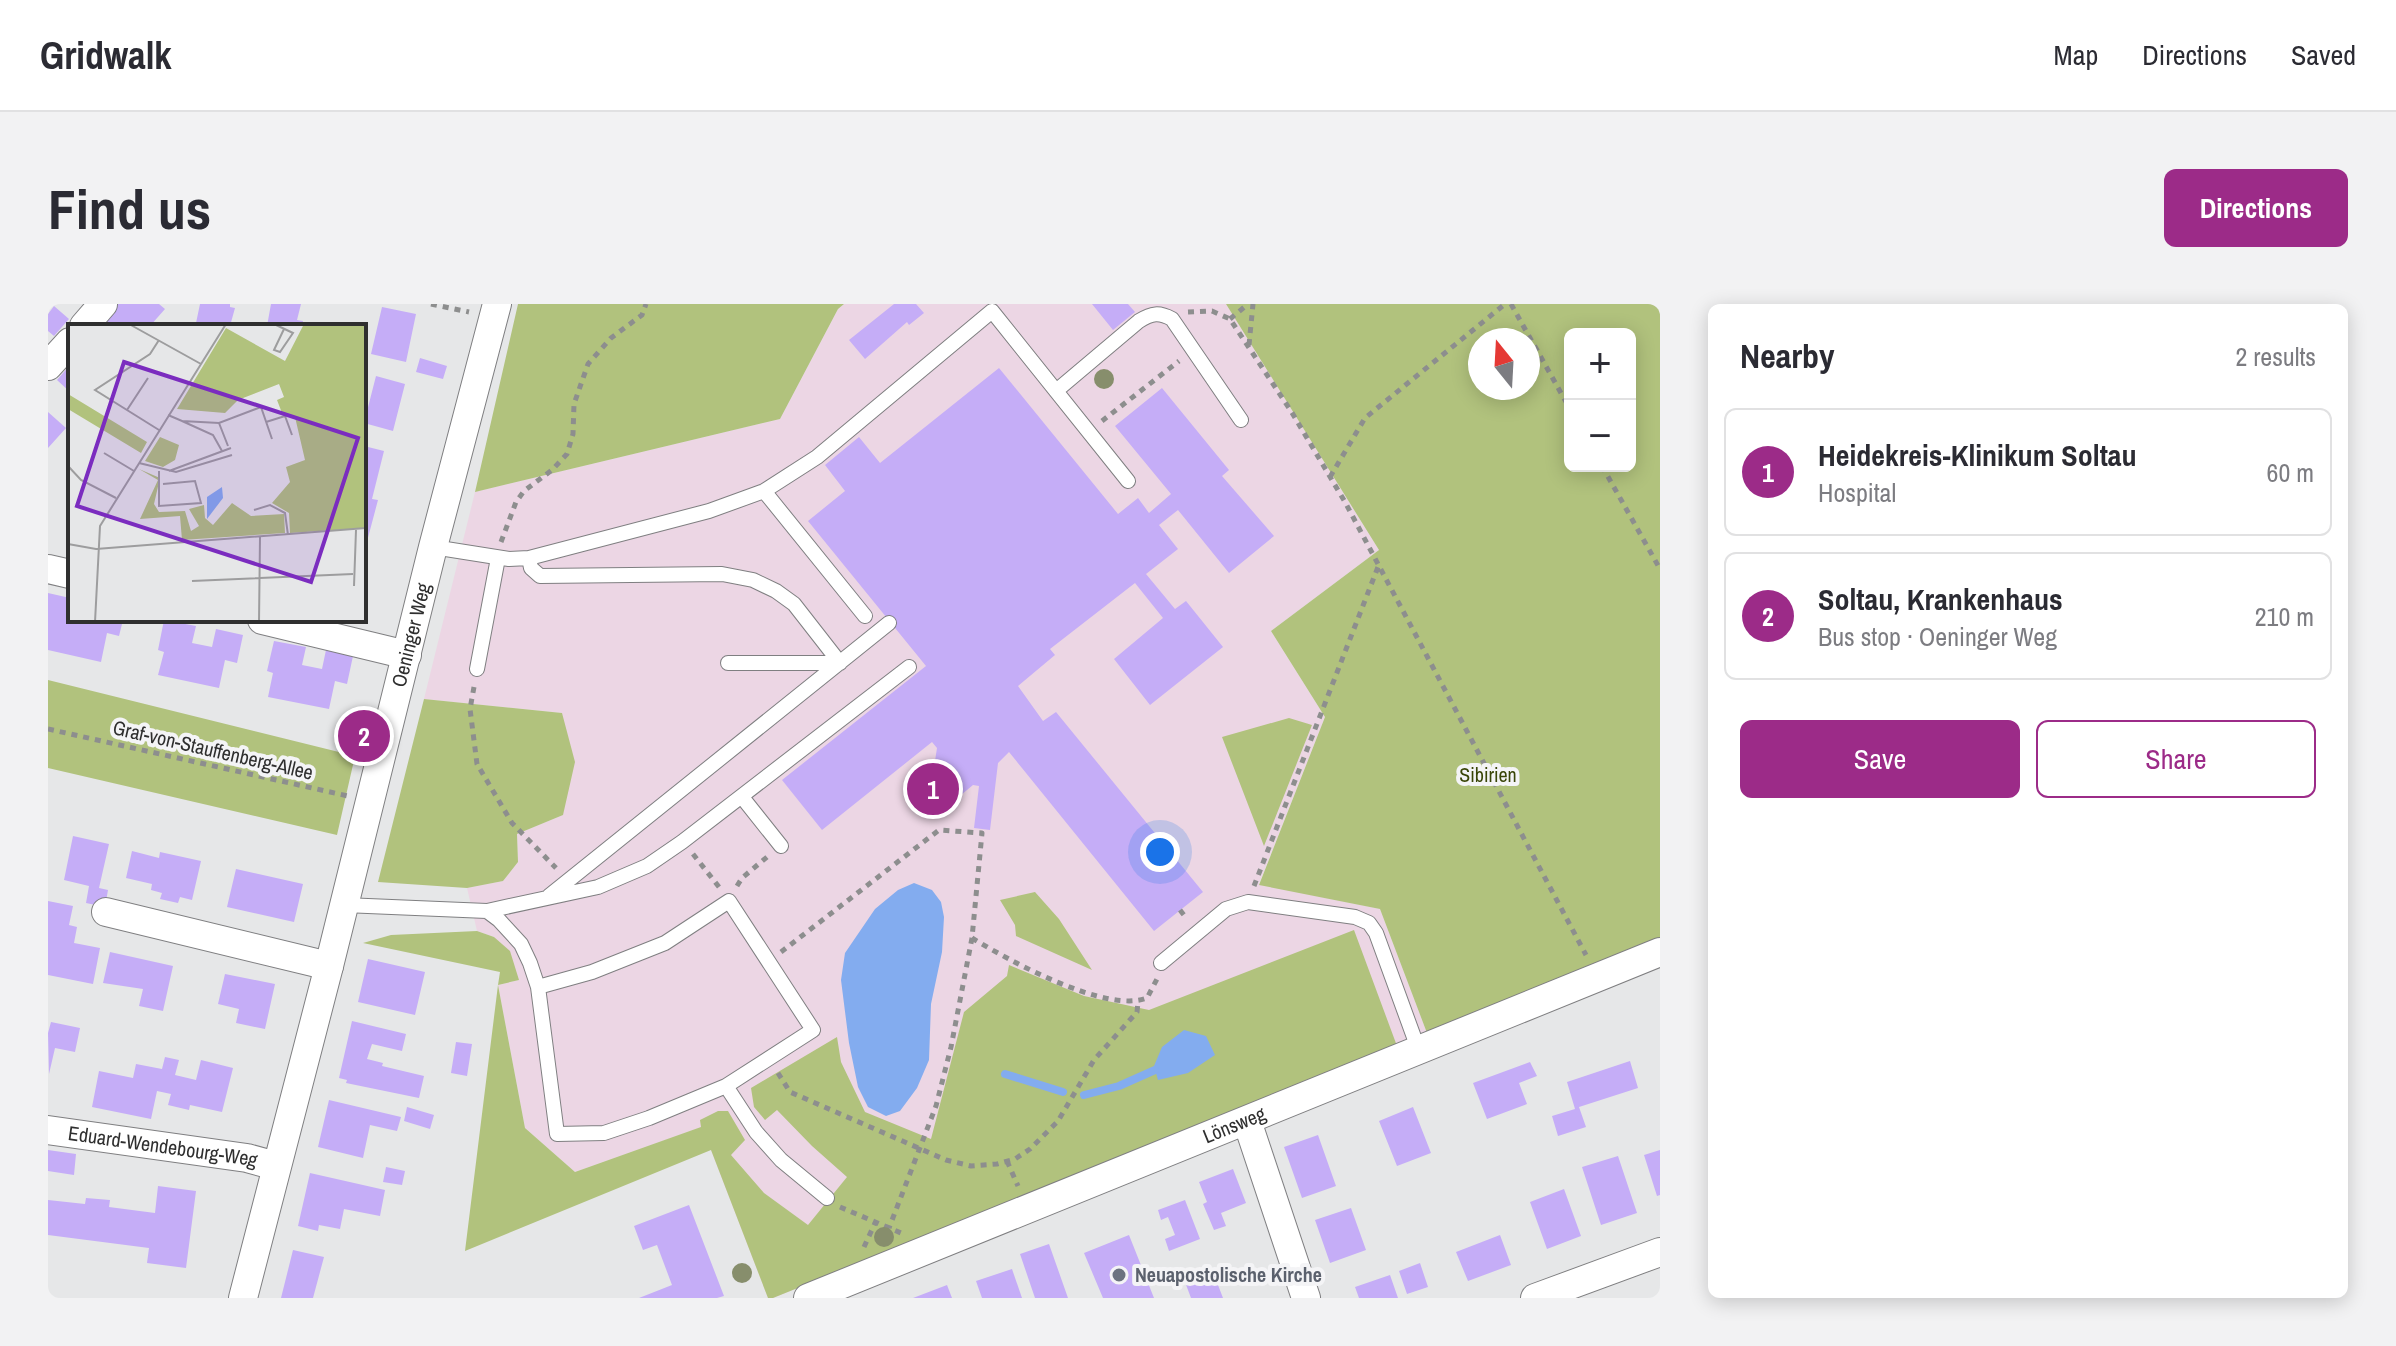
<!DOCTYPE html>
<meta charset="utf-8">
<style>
:root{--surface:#fff;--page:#f2f2f3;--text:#2b2b33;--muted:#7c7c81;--line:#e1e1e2;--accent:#9c2b88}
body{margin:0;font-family:"Archivo Narrow",sans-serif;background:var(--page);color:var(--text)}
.controls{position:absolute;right:24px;top:24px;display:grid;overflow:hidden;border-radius:12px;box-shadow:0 4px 20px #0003}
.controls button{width:72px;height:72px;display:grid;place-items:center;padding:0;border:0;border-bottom:2px solid var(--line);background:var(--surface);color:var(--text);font:40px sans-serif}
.compass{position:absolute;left:1420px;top:24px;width:72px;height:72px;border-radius:50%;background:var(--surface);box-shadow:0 4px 20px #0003;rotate:342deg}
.you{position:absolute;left:1112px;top:548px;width:28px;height:28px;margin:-20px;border:6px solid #fff;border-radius:50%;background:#1a73e8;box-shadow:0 0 0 12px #1a73e833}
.badge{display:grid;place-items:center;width:52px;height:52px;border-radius:50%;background:var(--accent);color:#fff;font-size:26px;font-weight:700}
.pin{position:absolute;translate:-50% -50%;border:4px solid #fff;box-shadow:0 2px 8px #0006}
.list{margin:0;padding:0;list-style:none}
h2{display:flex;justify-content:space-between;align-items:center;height:104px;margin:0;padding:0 32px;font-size:34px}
h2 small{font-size:26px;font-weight:400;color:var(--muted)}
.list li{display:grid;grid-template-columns:52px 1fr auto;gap:24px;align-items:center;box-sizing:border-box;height:128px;margin:0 16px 16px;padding:0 16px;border:2px solid var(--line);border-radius:12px}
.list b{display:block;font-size:30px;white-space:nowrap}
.list p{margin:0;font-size:26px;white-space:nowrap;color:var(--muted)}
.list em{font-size:26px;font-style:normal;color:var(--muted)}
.actions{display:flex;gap:16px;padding:24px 32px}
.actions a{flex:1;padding:18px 0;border:2px solid var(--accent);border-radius:12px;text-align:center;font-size:28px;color:var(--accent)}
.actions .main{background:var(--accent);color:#fff}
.map{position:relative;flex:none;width:1612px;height:994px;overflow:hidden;border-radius:12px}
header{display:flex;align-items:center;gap:48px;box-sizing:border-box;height:112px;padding:0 40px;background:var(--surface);border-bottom:2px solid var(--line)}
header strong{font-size:38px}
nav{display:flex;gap:44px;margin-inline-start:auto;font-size:28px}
.intro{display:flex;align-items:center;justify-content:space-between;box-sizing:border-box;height:192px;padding:0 48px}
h1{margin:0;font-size:56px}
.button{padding:20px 36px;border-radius:12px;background:var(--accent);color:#fff;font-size:28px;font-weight:700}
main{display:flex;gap:48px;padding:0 48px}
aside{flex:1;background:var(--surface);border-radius:12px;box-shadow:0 4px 20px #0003}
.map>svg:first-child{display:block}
.medical{fill:#ecd6e4}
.green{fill:#b1c27d;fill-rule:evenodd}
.water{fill:#83acef}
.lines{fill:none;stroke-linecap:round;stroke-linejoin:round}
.stream{stroke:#83acef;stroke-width:8}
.building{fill:#c5adf7}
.lane-casing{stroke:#7f7f81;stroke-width:16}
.street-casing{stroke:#7f7f81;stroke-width:30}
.path{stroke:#8d8e8e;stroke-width:5;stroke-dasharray:6 6;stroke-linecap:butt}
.lane{stroke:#fff;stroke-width:14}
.street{stroke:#fff;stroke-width:28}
.tree{fill:#878e6c}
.worship-dot{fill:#6b7280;stroke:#f4f4f6;stroke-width:3}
.labels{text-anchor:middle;stroke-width:8;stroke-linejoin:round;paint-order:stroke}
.street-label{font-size:20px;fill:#2f2f2f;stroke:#f4f4f6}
.park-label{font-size:20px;fill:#394507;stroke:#f4f4f6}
.worship-label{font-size:20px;font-weight:bold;fill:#5b616d;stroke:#f4f4f6;text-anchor:start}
.inset-road{fill:none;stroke:#9d9d9e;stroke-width:2}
.view{fill:#7b2cbf;fill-opacity:0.15;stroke:#7b2cbf;stroke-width:4}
.inset-edge{fill:none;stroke:#2f2f2f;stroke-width:4}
</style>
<header>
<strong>Gridwalk</strong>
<nav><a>Map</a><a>Directions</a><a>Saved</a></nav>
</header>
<div class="intro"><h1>Find us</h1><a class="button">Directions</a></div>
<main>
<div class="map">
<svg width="1612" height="994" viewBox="0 0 1612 994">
<rect width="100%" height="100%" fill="#e6e7e8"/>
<path class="medical" d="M796,0H1178L1331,246L1223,327L1277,413L1211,580L1332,605L1379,729L725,994H720L654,823L527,868L477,824L450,681L471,676L446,633L429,627L419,584L455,577L470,558L469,530L515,511L514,409L376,395L427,188L732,115L790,5Z"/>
<path class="green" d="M470,0H796L790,5L732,115L427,188Z
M1178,0H1612V636L1379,729L1332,605L1211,581L1277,413L1223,327L1331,246ZM1522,30H1582V162H1522ZM1432,36H1480V84H1432Z
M0,376L307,452L289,531L0,464Z
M376,395L514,409L527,458L515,511L469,530L470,558L455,577L419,584L330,578Z
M1241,414L1264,421L1216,542L1174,433Z
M987,588L1011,615L1044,666L968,632L967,621L952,596Z
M1306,626L1349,742L725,994H720L663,846L417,947L450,681L452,668L315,639L343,631L429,627L446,633L462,647L471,676L450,681L477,824L527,868L653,823L652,816L670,807H680L697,836L683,851L716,889L760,921L799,873L764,842L729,806L717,816L706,803L703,784L789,733L793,758L817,808L883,835L916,708L959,672L961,661L1036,692L1101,706Z"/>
<path class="water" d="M866,579L884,586L893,598L896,613L894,648L883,700L881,756L869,784L852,807L838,812L820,803L810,783L801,739L793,676L797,649L827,605L850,586Z
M1136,726L1158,732L1167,751L1140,769L1110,776L1106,762L1114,743Z"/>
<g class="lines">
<path class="stream" d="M957,770L1015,788
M1036,791L1071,782L1107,766"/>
</g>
<path class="building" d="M70,0H111L117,5L102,22H64L57,15Z
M152,0H182V3L187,4L182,22H160L148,19Z
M223,0H253L249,16L255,17L254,22H219Z
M846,0H868L876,9L861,21L859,18L817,55L801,36Z
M1044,0H1080L1087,8L1065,26Z
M6,2L21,15L6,32L0,27V10Z
M334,3L368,10L358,58L323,50Z
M372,54L399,62L395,75L368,68Z
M22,61V88L9,76Z
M951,64L1070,210L1090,194L1101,209L1123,190L1067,122L1114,84L1181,166L1174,172L1226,232L1181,269L1130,206L1111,221L1130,245L1098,270L1127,305L1138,297L1175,343L1102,401L1066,355L1115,314L1087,279L1002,345L1007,351L970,382L995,417L1008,408L1155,588L1106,627L961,448L950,459L942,526L926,524L931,482L925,481L907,496L885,470L889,444L884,438L774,526L734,476L878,362L760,217L797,187L777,161L811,133L832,159Z
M328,72L357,80L345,127L316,119Z
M0,108L18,124L0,144Z
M316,142L336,147L324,195L330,196L317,245Z
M0,289L22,294V316H75L71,332L59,329L53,358L0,346Z
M116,316L148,322L144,339L164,343L168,325L195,331L189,359L177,356L171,384L110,371L116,348L110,346Z
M226,337L258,343L254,361L274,365L278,346L305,352L299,380L287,377L281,405L220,393L225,369L219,367Z
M25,532L61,540L51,584L60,586L57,603L38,599L41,582L16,576Z
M84,547L111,554L112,548L153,557L144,596L132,593L130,599L112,595L114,589L103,586L104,580L78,574Z
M188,565L255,580L246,618L179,603Z
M0,597L25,602L21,621L29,623L26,639L52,644L45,680L0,671Z
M62,648L125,662L115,707L91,702L95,685L55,679Z
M320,655L377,668L367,711L310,698Z
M177,670L227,680L217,725L188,719L191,705L170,700Z
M304,717L358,730L354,747L324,740L319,755L335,759L334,762L376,772L371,794L298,779L299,776L291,774Z
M3,718L32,724L27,748L7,744L1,770L0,729Z
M408,738L424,740L419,772L403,769Z
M117,753L131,756L127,771L148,776L153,756L185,764L174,808L142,801L141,806L120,801L123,790L109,787L103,815L44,803L51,767L85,774L88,760L114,765Z
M1582,757L1590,784L1531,803L1538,823L1510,832L1504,812L1527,805L1519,778Z
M1482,758L1489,772L1471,779L1479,800L1439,815L1425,779Z
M281,796L353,813L349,827L322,821L315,854L270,843Z
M359,803L386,811L382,825L356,817Z
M1365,803L1383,849L1349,862L1331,817Z
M1270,831L1288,882L1254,894L1236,843Z
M0,846L28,850L26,871L0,867Z
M1612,846V891L1609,892L1596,851Z
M1570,852L1589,909L1553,921L1534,863Z
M338,863L357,867L354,881L335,878Z
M1185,865L1198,899L1173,909L1178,922L1166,926L1155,900L1159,898L1151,878Z
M262,869L337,886L332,912L296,905L292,925L271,921L270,927L250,922Z
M110,882L148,887L138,964L99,959L101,944L0,931V896L37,900L38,894L62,896L61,903L107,909Z
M1516,885L1533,932L1499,945L1482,898Z
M1137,896L1152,935L1121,947L1117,935L1127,931L1120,913L1113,916L1110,906Z
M641,901L676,992L669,994H591L624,981L609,941L595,946L586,922Z
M1303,904L1318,946L1282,959L1267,916Z
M1081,931L1106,994H1055L1036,949Z
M1452,931L1463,961L1420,977L1408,948Z
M1001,940L1020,994H987L972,950Z
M245,946L276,953L265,994H233Z
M1372,959L1380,983L1359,990L1351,967Z
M964,965L974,994H934L928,977Z
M1165,968L1175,994H1143L1137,978Z
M1342,971L1350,994H1311L1307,983Z
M899,981L904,994H865Z"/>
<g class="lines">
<defs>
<path id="lane" d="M1008,87L1091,17C1104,9 1111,8 1124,15L1193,116
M716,187L817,312
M385,243L461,255L481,254L661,207L716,187L769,153L944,7L1080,177
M481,254L483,264L492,272L674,270L705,276L728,287L746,300L792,359
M680,359H792
M429,365L450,254
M694,493L733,542
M501,592L841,319
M296,601L439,607L550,583L599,562L634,538L861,363
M439,607L451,616L473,640L482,659L490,683L509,830L556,829L601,814L678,782L765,726L681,597L617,639L544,668L490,683
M1113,659L1178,605L1200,598L1307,613L1321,619L1328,629L1371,747
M678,782L708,828L733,856L779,894"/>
<g id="street">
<path d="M36,22L55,0"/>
<path d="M0,62L22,38"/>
<path d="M0,265L22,270"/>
<path d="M214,316L359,351"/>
<path d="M58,608L281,662"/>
<path d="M1199,817L1258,994"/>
<path id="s1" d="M0,826L199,854L228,862"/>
<path id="s2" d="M195,994L281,662L385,243L449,0"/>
<path id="s3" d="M760,994L1612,648"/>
<path d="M1487,994L1612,948"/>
</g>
</defs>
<use href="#lane" class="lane-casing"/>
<use href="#street" class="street-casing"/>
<path class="path" d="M383,0L421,8
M1463,0L1522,105
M1140,8L1164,7L1182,15L1243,107L1297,198L1538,651
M1182,15L1200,0
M1201,41L1205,0
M1054,117L1131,57
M1554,162L1612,265
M1282,173L1317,114L1457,0
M453,238L468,198L476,187L504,166L519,150L525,130L526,100L540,60L563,34L594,11L598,0
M426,383L422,405L429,460L464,519L508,564
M0,425L300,492
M645,550L671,583
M689,582L694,574L719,553
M1206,582L1330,263
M1132,606L1139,615
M924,634C960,656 1058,710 1099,694L1109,675
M733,648L891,526L934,529L924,634L903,743L888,802L841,924
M730,769L742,788L898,856L923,862L949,860L967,855L982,845L1010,817L1046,756L1089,708L1090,698
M959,857L970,882
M792,903L853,929
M816,943L827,919"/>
<use href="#lane" class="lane"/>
<use href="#street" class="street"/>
</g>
<g class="tree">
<circle cx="1056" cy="75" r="10"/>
<circle cx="836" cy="933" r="10"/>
<circle cx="694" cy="969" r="10"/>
</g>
<circle class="worship-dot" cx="1071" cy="971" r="8"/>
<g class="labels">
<g class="street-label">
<text dy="7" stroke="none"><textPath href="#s2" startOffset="684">Oeninger Weg</textPath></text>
<text transform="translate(165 446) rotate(13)" y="7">Graf-von-Stauffenberg-Allee</text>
<text dy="7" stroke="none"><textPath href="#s3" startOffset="460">Lönsweg</textPath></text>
<text dy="7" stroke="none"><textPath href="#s1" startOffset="116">Eduard-Wendebourg-Weg</textPath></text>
</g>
<g class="park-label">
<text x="1440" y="478">Sibirien</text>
</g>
<g class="worship-label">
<text x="1087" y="978">Neuapostolische Kirche</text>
</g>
</g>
<g transform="translate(20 20)">
<rect width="298" height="298" fill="#e6e7e8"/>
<path d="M236,0H298V204L222,209L221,189L204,179L222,158L218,143L237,136L227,93L214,89L209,76L216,73L211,60L170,76L157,89L109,85L158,4L217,37ZM0,70L79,118L73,129L0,85ZM92,113L111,121L107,136L95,143L77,137ZM71,145L92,154L86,180L91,188L117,187L123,207L131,202L121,185L136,181L137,194L145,201L164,179L183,192L216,190L217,209L114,216L112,192L72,195L90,156Z" fill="#b1c27d"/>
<path d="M154,163L155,174L139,195V173Z" fill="#83acef"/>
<path class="inset-road" d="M61,0L133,40M206,0L225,9L212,28L206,26L216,5M91,16L82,30L27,66L91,106M59,86L80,54M100,91L114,97L151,99L193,83L204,115M114,97L145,111L154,127M198,98L217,92L224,111M151,99L160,122M36,129L66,147M71,139L108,148L164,131M0,142L13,156L48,174M91,147V182L133,179L127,157L95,160M101,147L163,124M186,186L202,181L217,189L220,211M0,220L28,225L298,204M124,257L285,250M286,262L288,206M27,298L32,202L158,0M191,298L192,213"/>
<path class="view" d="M56,38L290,114L243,258L9,182Z"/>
<rect width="298" height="298" class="inset-edge"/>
</g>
</svg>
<div class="controls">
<button>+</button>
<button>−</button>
</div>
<svg class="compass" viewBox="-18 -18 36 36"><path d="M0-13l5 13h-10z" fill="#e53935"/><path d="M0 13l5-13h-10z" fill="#7c7c81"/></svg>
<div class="you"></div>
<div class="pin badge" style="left:885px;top:485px">1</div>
<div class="pin badge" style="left:316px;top:432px">2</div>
</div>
<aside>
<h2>Nearby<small>2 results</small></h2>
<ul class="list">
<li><span class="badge">1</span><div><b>Heidekreis-Klinikum Soltau</b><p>Hospital</p></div><em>60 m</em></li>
<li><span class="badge">2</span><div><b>Soltau, Krankenhaus</b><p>Bus stop · Oeninger Weg</p></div><em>210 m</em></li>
</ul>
<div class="actions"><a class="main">Save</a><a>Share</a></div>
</aside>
</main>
